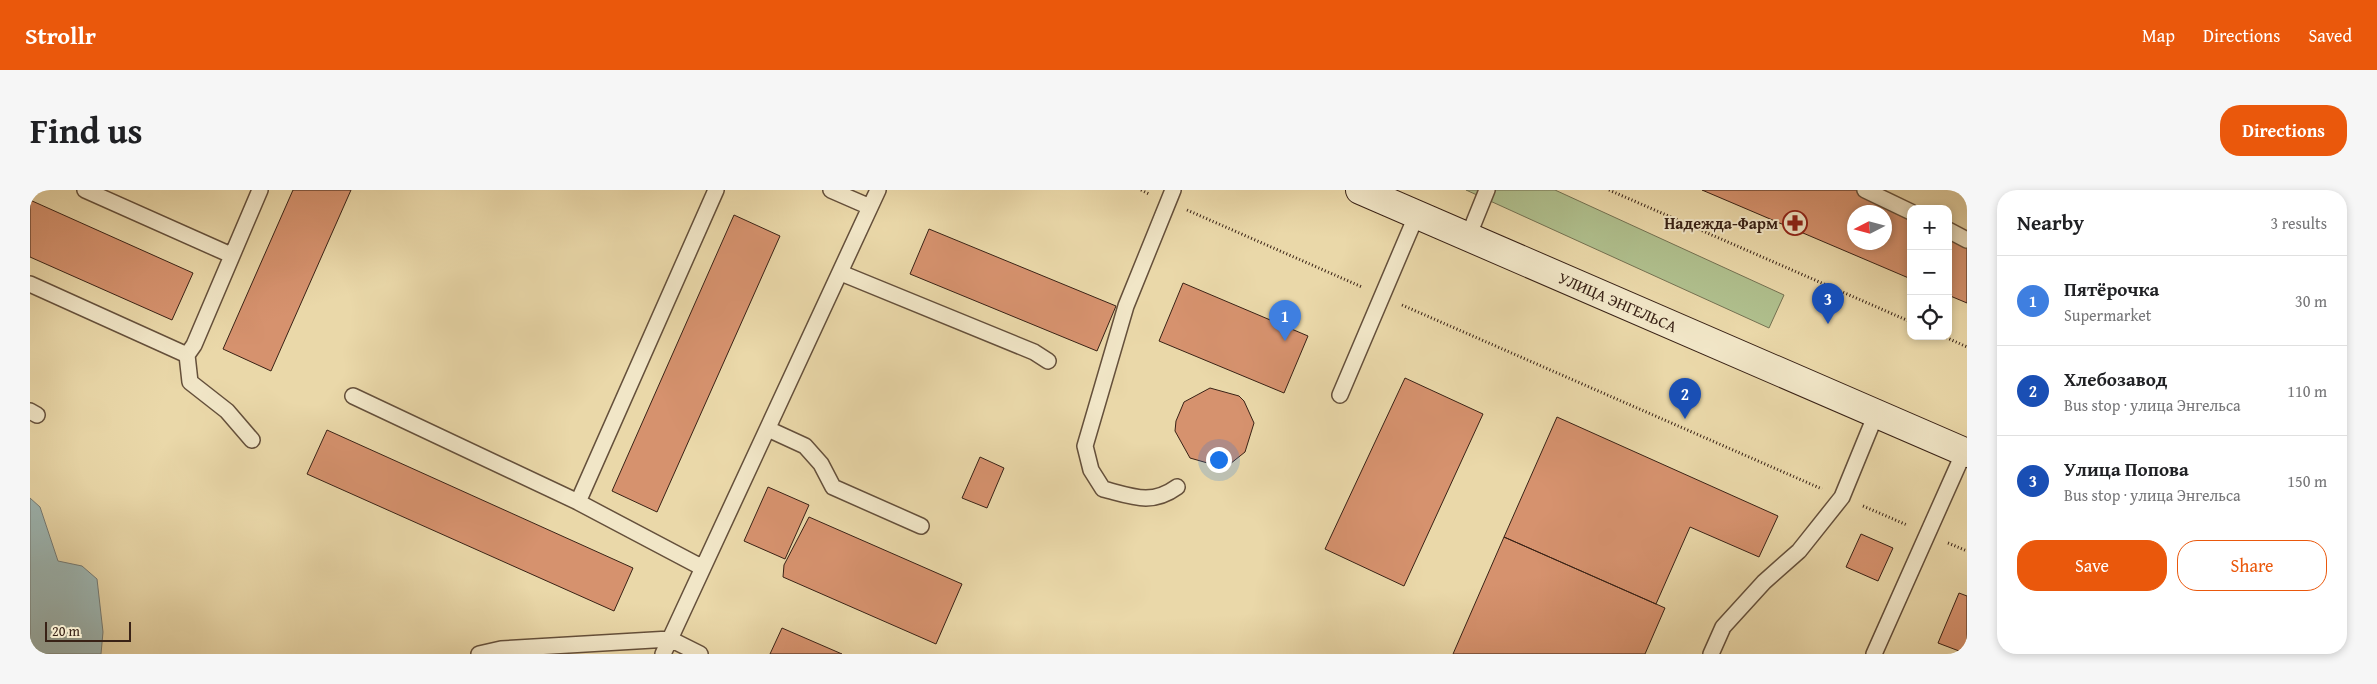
<!DOCTYPE html>
<meta charset="utf-8">
<style>
:root{--surface:#fff;--page:#f6f6f6;--text:#202124;--muted:#757577;--line:#e0e0e0;--accent:#ea580c}
body{margin:0;font-family:"Gentium Book Plus",serif;background:var(--page);color:var(--text)}
.controls{position:absolute;right:15px;top:15px;display:grid;overflow:hidden;border-radius:10px;box-shadow:0 2px 8px #0003}
.controls button{width:45px;height:45px;display:grid;place-items:center;padding:0;border:0;border-bottom:1px solid var(--line);background:var(--surface);color:var(--text);font:25px sans-serif}
.compass{position:absolute;left:1817px;top:15px;width:45px;height:45px;border-radius:50%;background:var(--surface);box-shadow:0 2px 8px #0003;rotate:264deg}
.scale{position:absolute;left:15px;bottom:12px;width:86px;box-sizing:border-box;padding-left:5px;border:2px solid #392216;border-top:0;font-size:14px;line-height:18px;white-space:nowrap;color:#392216;-webkit-text-stroke:4px #f1e6c7;paint-order:stroke}
.you{position:absolute;left:1188px;top:269px;width:18px;height:18px;margin:-12px;border:4px solid #fff;border-radius:50%;background:#1a73e8;box-shadow:0 0 0 8px #1a73e833}
.badge{display:grid;place-items:center;width:32px;height:32px;border-radius:50%;background:var(--accent);color:#fff;font-size:16px;font-weight:700}
.pin{position:absolute;translate:-50% -41px;filter:drop-shadow(0 1px 2px #0008)}
.pin::after{content:'';position:absolute;top:26px;width:18px;height:15px;background:inherit;clip-path:polygon(0 0,100% 0,50% 100%)}
.list{margin:0;padding:0;list-style:none}
h2{display:flex;justify-content:space-between;align-items:center;height:65px;margin:0;padding:0 20px;font-size:21px}
h2 small{font-size:16px;font-weight:400;color:var(--muted)}
.list li{display:grid;grid-template-columns:32px 1fr auto;gap:15px;align-items:center;box-sizing:border-box;height:90px;padding:0 20px;border-top:1px solid var(--line)}
.list b{display:block;font-size:19px;white-space:nowrap}
.list p{margin:0;font-size:16px;white-space:nowrap;color:var(--muted)}
.list em{font-size:16px;font-style:normal;color:var(--muted)}
.actions{display:flex;gap:10px;padding:15px 20px}
.actions a{flex:1;padding:11px 0;border:1px solid var(--accent);border-radius:20px;text-align:center;font-size:18px;color:var(--accent)}
.actions .main{background:var(--accent);color:#fff}
.icon{flex:none;width:28px;height:28px;fill:none;stroke:currentColor;stroke-width:2;stroke-linecap:round;stroke-linejoin:round}
.map{position:relative;flex:none;width:1937px;height:464px;overflow:hidden;border-radius:20px}
header{display:flex;align-items:center;gap:30px;box-sizing:border-box;height:70px;padding:0 25px;background:var(--accent);color:#fff}
header strong{font-size:24px}
nav{display:flex;gap:28px;margin-inline-start:auto;font-size:18px}
.intro{display:flex;align-items:center;justify-content:space-between;box-sizing:border-box;height:120px;padding:0 30px}
h1{margin:0;font-size:35px}
.button{padding:12px 22px;border-radius:20px;background:var(--accent);color:#fff;font-size:18px;font-weight:700}
main{display:flex;gap:30px;padding:0 30px}
aside{flex:1;background:var(--surface);border-radius:20px;box-shadow:0 2px 8px #0003}
.map>svg:first-child{display:block}
.green{fill:#b0c08e;stroke:#747152}
.water{fill:#9db7b4;stroke:#757b75}
.building{fill:#d6926e;stroke:#392216;fill-rule:evenodd}
.lines{fill:none;stroke-linecap:round;stroke-linejoin:round}
.service-casing{stroke:#65503b;stroke-width:18}
.secondary-casing{stroke:#392216;stroke-width:30}
.path{stroke:#392216;stroke-width:3;stroke-dasharray:1 2.5;stroke-linecap:butt}
.service{stroke:#f1e6c7;stroke-width:15}
.secondary{stroke:#f1e6c7;stroke-width:28}
.labels{text-anchor:middle;stroke-width:4;stroke-linejoin:round;paint-order:stroke}
.poi-label{font-size:16px;font-weight:bold;fill:#392216;stroke:#f1e6c7;text-anchor:end}
.street-label{font-size:16px;fill:#392216;stroke:#f1e6c7}
</style>
<header>
<strong>Strollr</strong>
<nav><a>Map</a><a>Directions</a><a>Saved</a></nav>
</header>
<div class="intro"><h1>Find us</h1><a class="button">Directions</a></div>
<main>
<div class="map">
<svg width="1937" height="464" viewBox="0 0 1937 464">
<rect width="100%" height="100%" fill="#ead8a9"/>
<filter id="stains"><feTurbulence type="fractalNoise" baseFrequency=".004" numOctaves="4"/><feColorMatrix values="0 0 0 0 .2 0 0 0 0 .09 0 0 0 0 .02 0 0 0 .5 -.17"/></filter>
<radialGradient id="worn" r=".72"><stop offset=".6" stop-color="#630" stop-opacity="0"/><stop offset="1" stop-color="#630" stop-opacity=".3"/></radialGradient>
<path class="green" d="M1436,0H1525L1754,105L1739,138Z"/>
<path class="water" d="M0,308L10,317L28,371L52,376L67,389L73,442L71,464H0Z"/>
<path class="building" d="M263,0H321L241,181L193,159Z
M1672,0H1829L1881,22V89ZM1824,22H1854V52H1824Z
M0,10L163,83L142,130L0,67Z
M704,25L750,46L627,322L582,301Z
M1918,38L1937,46V113L1918,105Z
M899,39L1086,116L1067,161L880,84Z
M1153,93L1278,146L1254,203L1129,151Z
M1375,188L1453,224L1374,396L1295,359Z
M1180,198L1209,206L1214,211L1224,233L1215,262L1200,274L1188,276L1160,268L1145,241L1146,231L1154,212Z
M1527,227L1748,326L1729,367L1660,337L1626,414L1474,347Z
M297,240L603,378L584,421L277,284Z
M950,267L974,278L957,318L932,308Z
M738,297L779,315L755,369L714,351Z
M779,327L932,394L906,454L753,387L754,375Z
M1831,344L1863,358L1848,391L1816,377Z
M1474,347L1635,418L1615,464H1423Z
M1929,403L1937,406V464L1908,453Z
M752,438L812,464H740Z"/>
<g class="lines">
<defs>
<path id="service" d="M55,0L201,65
M801,0L840,17
M1143,0L1096,116L1055,256L1061,280L1073,299C1101,306 1121,316 1147,297
M1835,0L1881,22
M1918,40L1937,50
M1438,47L1457,0
M811,83L1004,162L1018,171
M0,94L157,165L160,192L197,221L222,250
M157,165L164,155L230,0
M1310,205L1387,24
M323,206L548,312L673,378
M0,221L7,225
M738,239L775,256L791,274L803,297L891,336
M548,312L686,0
M449,464L471,459L640,449L633,464
M670,464L640,449L848,0
M1681,464L1693,437L1734,392L1769,361L1812,307L1846,224
M1844,464L1934,262"/>
<g id="secondary">
<path id="s1" d="M1330,0L1937,263"/>
</g>
</defs>
<use href="#service" class="service-casing"/>
<use href="#secondary" class="secondary-casing"/>
<path class="path" d="M1111,0L1119,4
M1579,0L1881,132
M1157,20L1332,97
M1372,115L1792,299
M1913,146L1937,157
M1833,316L1877,335
M1918,353L1937,361"/>
<use href="#service" class="service"/>
<use href="#secondary" class="secondary"/>
</g>
<defs>
<symbol id="pharmacy-ring" viewBox="-11 -11 22 22"><circle r="9.5" fill="#f1e6c7" stroke="#8f2418" stroke-width="1.5"/><path d="M-2-6h4v4h4v4h-4v4h-4v-4h-4v-4h4Z" fill="#8f2418"/></symbol>
</defs>
<g fill-rule="evenodd">
<use href="#pharmacy-ring" x="1751" y="19" width="28" height="28"/>
</g>
<g class="labels">
<g class="poi-label">
<text x="1748" y="39">Надежда-Фарм</text>
</g>
<g class="street-label">
<text dy="6" stroke="none"><textPath href="#s1" startOffset="281">УЛИЦА ЭНГЕЛЬСА</textPath></text>
</g>
</g>
<rect width="100%" height="100%" filter="url(#stains)"/>
<rect width="100%" height="100%" fill="url(#worn)"/>
</svg>
<div class="controls">
<button>+</button>
<button>−</button>
<button><svg class="icon" aria-label="locate" viewBox="0 0 24 24"><circle cx="12" cy="12" r="6"/><path d="M12 2v4M12 18v4M2 12h4M18 12h4"/></svg></button>
</div>
<svg class="compass" viewBox="-18 -18 36 36"><path d="M0-13l5 13h-10z" fill="#e53935"/><path d="M0 13l5-13h-10z" fill="#757577"/></svg>
<div class="scale">20 m</div>
<div class="you"></div>
<div class="pin badge" style="left:1255px;top:151px;background:#3f7fe0">1</div>
<div class="pin badge" style="left:1655px;top:229px;background:#1a4fb4">2</div>
<div class="pin badge" style="left:1798px;top:134px;background:#1a4fb4">3</div>
</div>
<aside>
<h2>Nearby<small>3 results</small></h2>
<ul class="list">
<li><span class="badge" style="background:#3f7fe0">1</span><div><b>Пятёрочка</b><p>Supermarket</p></div><em>30 m</em></li>
<li><span class="badge" style="background:#1a4fb4">2</span><div><b>Хлебозавод</b><p>Bus stop · улица Энгельса</p></div><em>110 m</em></li>
<li><span class="badge" style="background:#1a4fb4">3</span><div><b>Улица Попова</b><p>Bus stop · улица Энгельса</p></div><em>150 m</em></li>
</ul>
<div class="actions"><a class="main">Save</a><a>Share</a></div>
</aside>
</main>
